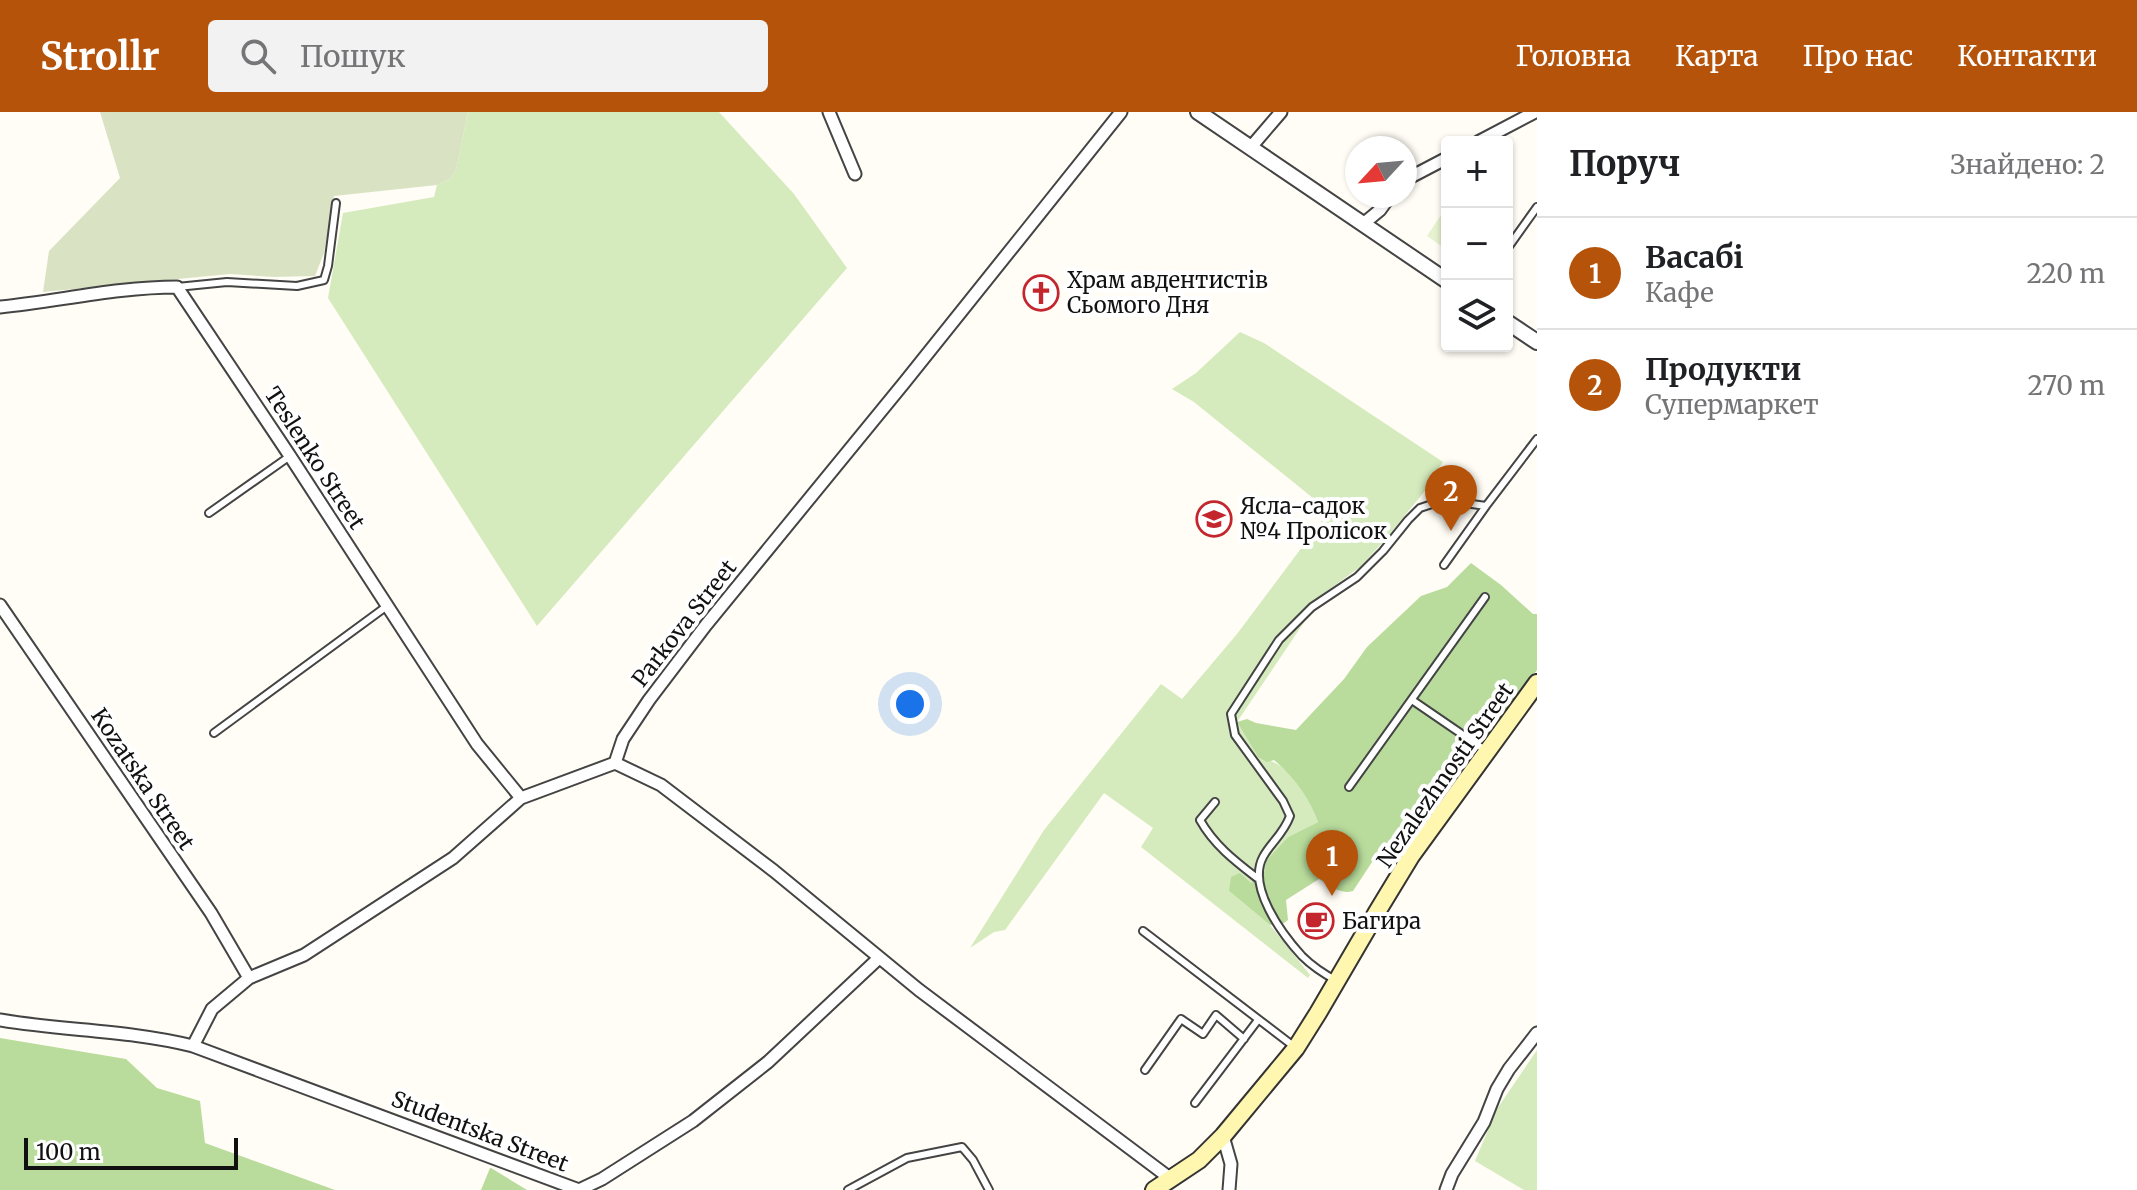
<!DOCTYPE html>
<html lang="uk">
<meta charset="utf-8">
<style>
:root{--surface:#fff;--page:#f2f2f2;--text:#202124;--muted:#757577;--line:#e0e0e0;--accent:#b45309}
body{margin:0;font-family:Merriweather,serif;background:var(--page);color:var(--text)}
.controls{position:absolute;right:24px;top:24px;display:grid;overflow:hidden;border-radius:8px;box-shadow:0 2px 6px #0004}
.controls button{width:72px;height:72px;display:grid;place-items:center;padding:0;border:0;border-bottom:2px solid var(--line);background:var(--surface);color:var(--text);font:40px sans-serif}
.compass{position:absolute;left:1345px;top:24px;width:72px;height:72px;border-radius:50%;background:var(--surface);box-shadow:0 2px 6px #0004;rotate:244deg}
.scale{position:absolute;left:24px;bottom:20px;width:214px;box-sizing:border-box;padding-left:8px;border:4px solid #111;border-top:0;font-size:22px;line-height:28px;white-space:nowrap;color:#111;-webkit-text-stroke:6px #fff;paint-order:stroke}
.you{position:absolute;left:910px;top:592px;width:28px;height:28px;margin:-20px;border:6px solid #fff;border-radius:50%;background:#1a73e8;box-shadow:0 0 0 12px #1a73e833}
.badge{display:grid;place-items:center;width:52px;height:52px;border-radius:50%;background:var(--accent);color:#fff;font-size:26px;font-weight:700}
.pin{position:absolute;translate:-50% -66px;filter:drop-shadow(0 2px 4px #0008)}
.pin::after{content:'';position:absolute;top:42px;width:28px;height:24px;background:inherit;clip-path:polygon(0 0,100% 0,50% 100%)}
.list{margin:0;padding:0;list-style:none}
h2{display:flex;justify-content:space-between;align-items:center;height:104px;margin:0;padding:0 32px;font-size:34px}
h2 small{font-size:26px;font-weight:400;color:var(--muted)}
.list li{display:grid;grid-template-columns:52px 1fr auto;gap:24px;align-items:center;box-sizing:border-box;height:112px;padding:0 32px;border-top:2px solid var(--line)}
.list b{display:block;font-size:30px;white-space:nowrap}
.list p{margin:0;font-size:26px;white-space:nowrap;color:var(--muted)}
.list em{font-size:26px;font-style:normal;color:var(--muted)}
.icon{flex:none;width:44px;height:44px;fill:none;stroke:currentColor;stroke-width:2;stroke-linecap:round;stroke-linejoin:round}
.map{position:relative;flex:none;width:1537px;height:1078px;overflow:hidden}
header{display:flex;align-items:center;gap:48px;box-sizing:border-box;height:112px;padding:0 40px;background:var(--accent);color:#fff}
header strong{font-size:38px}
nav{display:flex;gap:44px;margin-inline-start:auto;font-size:28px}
.search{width:560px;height:72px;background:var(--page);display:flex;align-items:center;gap:20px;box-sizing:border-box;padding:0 28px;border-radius:8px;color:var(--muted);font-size:30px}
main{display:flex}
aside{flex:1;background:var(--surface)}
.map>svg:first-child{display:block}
.green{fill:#d5ebbd}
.forest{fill:#b9dc9c}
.cemetery{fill:#d9e3c4}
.pitch{fill:#e6f2cf}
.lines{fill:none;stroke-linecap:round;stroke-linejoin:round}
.service-casing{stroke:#444;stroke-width:10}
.minor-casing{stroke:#444;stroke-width:15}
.tertiary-casing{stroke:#444;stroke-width:18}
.secondary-casing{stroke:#333;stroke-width:20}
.service{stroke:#fff;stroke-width:6}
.minor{stroke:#fff;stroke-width:11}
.tertiary{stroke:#fff;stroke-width:14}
.secondary{stroke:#fff6b0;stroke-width:16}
.labels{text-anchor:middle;stroke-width:8;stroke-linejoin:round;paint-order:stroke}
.poi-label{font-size:22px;fill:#111;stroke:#fff;text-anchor:start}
.street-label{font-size:22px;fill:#111;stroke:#fff}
</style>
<header>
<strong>Strollr</strong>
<div class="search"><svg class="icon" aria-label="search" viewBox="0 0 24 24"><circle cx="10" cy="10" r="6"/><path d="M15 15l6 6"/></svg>Пошук</div>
<nav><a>Головна</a><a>Карта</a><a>Про нас</a><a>Контакти</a></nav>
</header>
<main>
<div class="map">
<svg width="1537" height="1078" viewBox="0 0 1537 1078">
<rect width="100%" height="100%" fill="#fffdf5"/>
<path class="green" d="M468,0H719L794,82L847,156L537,514L328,186L343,101L434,85L437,73L450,67L456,58Z
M1240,220L1264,231L1443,350L1424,380L1383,430L1360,455L1323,482L1237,610L1258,645C1291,651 1306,681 1318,710L1288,725L1265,759L1251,772L1229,779L1270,813L1310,863L1308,866L1141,735L1153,716L1104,681L1005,818L994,820L970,836L1044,718L1161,572L1182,587L1237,522L1329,399L1194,290L1172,277L1196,261Z
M1537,938V1078H1524L1475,1049L1497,997Z"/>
<path class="forest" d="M1471,451L1501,473L1533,502H1537V558L1391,760L1376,744L1353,779C1340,783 1329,773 1319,767L1286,788L1288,808L1284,811L1270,813L1229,779L1231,765L1240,761L1251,771L1265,759L1266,749L1288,725L1318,710C1308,684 1295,666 1274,648L1267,650L1258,645L1237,610L1247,607L1256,611L1296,618L1344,567L1367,535L1421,484L1447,475Z
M0,926L126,947L157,976L200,989L205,1031L335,1078H0Z
M490,1056H491L527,1078H481Z"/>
<path class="cemetery" d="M100,0H468L456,58L450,67L437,73L334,84L324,141L315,164L274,165L230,162L43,180L49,139L120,66Z"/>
<path class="pitch" d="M1447,94V138L1427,124Z"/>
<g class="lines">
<defs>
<path id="service" d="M1507,137L1537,95
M177,175L227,170L297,174L324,168L328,154L336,91
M209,401L290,344
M1444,453L1486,394
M1412,588L1485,638
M214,621L387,494
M1349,675L1485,485
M1215,690L1200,708C1214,733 1235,749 1257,766
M1143,819L1296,936
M1337,869C1324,862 1312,854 1302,844C1282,822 1247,775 1263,745C1271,730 1283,723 1290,704L1283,689L1235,623L1231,602L1279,528L1312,495L1357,465L1383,439L1408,408L1420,396L1444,388L1486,394L1537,327
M1145,958L1181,907L1203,922L1216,903L1244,927
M1195,991L1258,908
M848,1078L907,1046L962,1035L973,1048L989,1078"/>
<path id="minor" d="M829,0L855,62
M1478,30L1535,0
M1251,35L1281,0
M1405,68L1447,46
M1363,112L1380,98L1390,84
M0,195C59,189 118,175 177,175L290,344L477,632L521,686
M0,493L211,801L249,866
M615,651L623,627L649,588L706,513L904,271L1121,0
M615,651L661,673L774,759L919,878L1171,1067
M0,908C64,919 129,918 193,934L579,1078L602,1067L693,1009L768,950L879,846
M193,934L212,897L249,866L304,843L453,746L521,686L615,651
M1223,1024L1231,1052L1229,1078
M1446,1078L1452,1062L1484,1010L1497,977L1509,957L1537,921"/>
<path id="tertiary" d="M1198,0L1447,169
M1507,210L1537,230"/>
<path id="secondary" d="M1154,1078L1199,1048L1223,1024L1296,936L1318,901L1377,800L1411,744L1537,571"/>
</defs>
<use href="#service" class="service-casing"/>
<use href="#minor" class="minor-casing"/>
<use href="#tertiary" class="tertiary-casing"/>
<use href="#secondary" class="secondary-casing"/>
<use href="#service" class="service"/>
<use href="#minor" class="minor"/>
<use href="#tertiary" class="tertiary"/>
<use href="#secondary" class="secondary"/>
</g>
<defs>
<symbol id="church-ring" viewBox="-11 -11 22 22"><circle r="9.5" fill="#fff" stroke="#c4262e" stroke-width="1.5"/><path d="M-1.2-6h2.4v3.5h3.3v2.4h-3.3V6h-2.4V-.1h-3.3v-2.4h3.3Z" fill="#c4262e"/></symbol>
<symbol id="school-ring" viewBox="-11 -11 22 22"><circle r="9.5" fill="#fff" stroke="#c4262e" stroke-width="1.5"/><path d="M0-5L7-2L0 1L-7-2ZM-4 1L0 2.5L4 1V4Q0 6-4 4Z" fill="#c4262e"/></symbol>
<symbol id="cafe-ring" viewBox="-11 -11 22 22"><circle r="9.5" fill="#fff" stroke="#c4262e" stroke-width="1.5"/><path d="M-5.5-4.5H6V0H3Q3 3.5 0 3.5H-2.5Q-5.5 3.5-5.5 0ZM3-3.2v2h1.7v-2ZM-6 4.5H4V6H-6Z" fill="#c4262e"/></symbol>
</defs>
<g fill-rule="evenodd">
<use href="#church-ring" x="1021" y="161" width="40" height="40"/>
<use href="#school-ring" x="1194" y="387" width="40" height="40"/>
<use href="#cafe-ring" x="1296" y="789" width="40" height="40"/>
</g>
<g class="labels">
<g class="poi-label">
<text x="1067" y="176">Храм авдентистів<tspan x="1067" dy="25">Сьомого Дня</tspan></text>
<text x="1240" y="402">Ясла-садок<tspan x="1240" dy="25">№4 Пролісок</tspan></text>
<text x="1342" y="817">Багира</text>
</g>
<g class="street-label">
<text transform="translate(315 346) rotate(57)" y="8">Teslenko Street</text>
<text transform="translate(684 511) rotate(-52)" y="8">Parkova Street</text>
<text transform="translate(1445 663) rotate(-55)" y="8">Nezalezhnosti Street</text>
<text transform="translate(143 667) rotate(56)" y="8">Kozatska Street</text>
<text transform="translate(480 1019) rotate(21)" y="8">Studentska Street</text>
</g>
</g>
</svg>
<div class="controls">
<button>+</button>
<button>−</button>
<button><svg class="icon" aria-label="layers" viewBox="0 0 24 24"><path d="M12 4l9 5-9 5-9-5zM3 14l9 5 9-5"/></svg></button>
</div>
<svg class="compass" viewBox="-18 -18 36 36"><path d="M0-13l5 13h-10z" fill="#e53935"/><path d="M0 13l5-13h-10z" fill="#757577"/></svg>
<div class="scale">100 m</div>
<div class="you"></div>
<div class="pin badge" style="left:1332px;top:784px">1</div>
<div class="pin badge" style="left:1451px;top:419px">2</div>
</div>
<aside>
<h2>Поруч<small>Знайдено: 2</small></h2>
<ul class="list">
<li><span class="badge">1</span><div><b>Васабі</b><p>Кафе</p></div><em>220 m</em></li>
<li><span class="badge">2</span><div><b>Продукти</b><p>Супермаркет</p></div><em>270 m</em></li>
</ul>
</aside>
</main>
